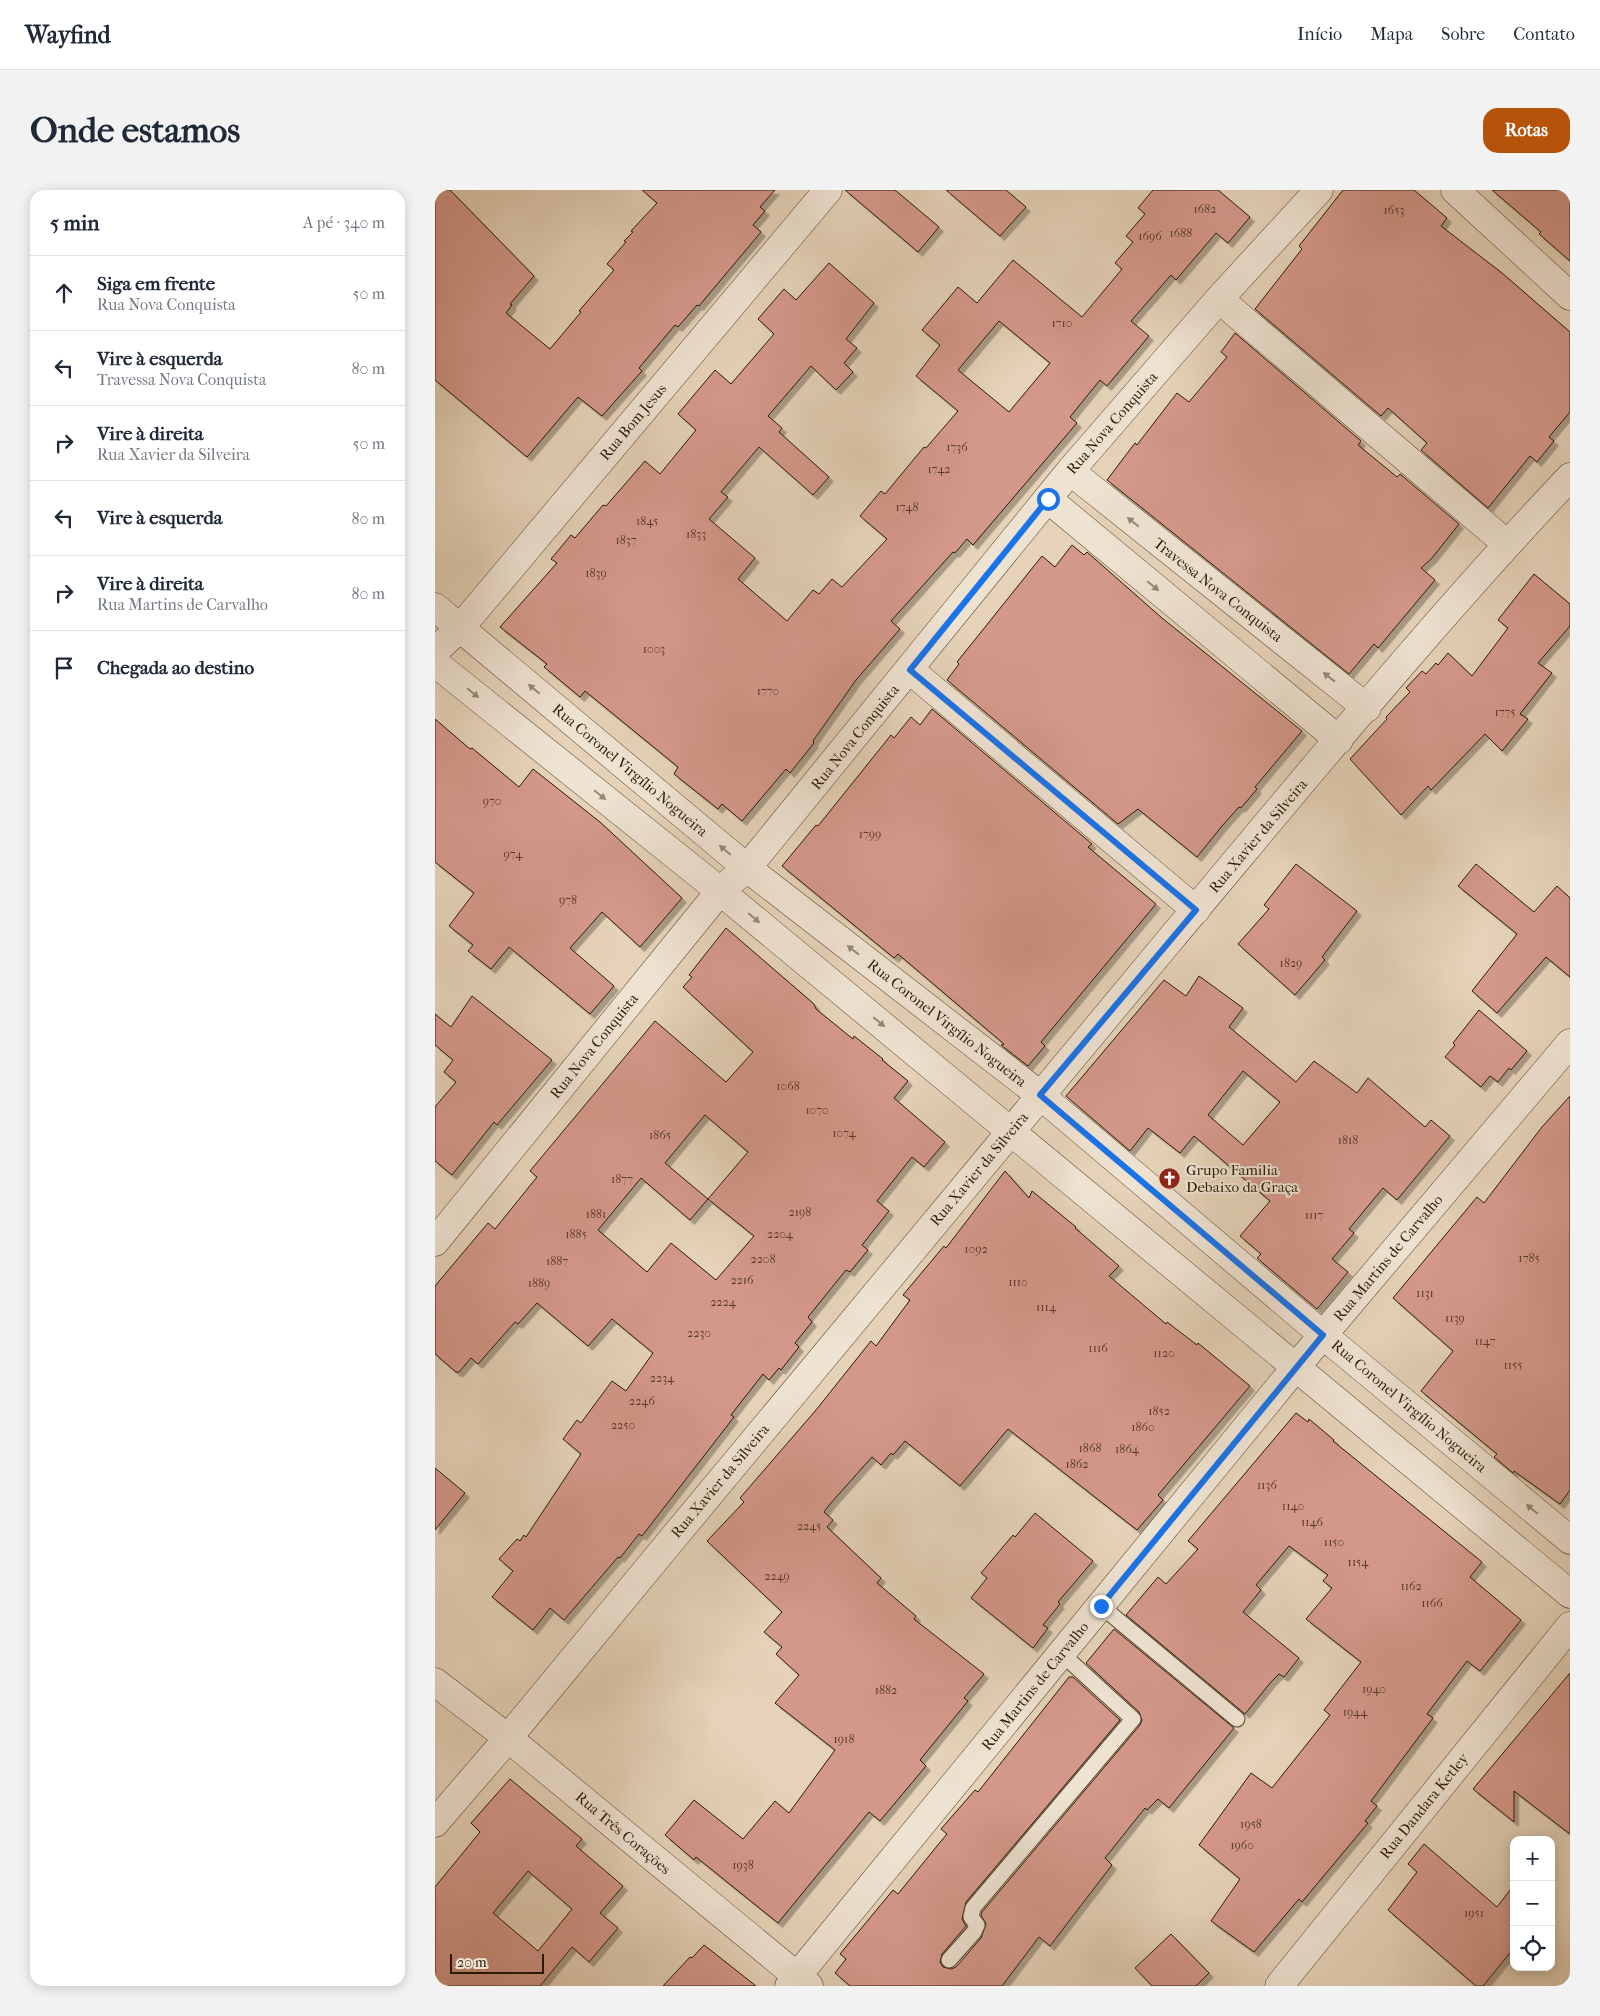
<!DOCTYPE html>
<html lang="pt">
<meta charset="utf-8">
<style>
:root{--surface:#fff;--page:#f2f2f3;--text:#1f2937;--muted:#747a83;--line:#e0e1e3;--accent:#b45309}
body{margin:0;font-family:"IM FELL French Canon",serif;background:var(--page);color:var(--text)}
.controls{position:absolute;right:15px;bottom:15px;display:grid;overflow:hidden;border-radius:10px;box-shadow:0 2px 12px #0003}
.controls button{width:45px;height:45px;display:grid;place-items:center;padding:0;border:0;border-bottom:1px solid var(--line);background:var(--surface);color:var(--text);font:25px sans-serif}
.scale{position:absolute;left:15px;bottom:12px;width:94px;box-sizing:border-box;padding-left:5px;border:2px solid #2c1a05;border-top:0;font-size:14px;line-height:18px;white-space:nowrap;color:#2c1a05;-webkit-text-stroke:4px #eee2d1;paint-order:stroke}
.stop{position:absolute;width:15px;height:15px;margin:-11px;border:4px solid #1a73e8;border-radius:50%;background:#fff}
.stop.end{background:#1a73e8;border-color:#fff;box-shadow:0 1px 5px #0008}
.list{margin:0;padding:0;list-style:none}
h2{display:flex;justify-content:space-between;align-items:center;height:65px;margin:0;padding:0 20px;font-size:21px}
h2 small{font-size:16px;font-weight:400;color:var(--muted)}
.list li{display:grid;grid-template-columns:32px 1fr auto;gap:15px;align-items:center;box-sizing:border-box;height:75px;padding:0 20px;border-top:1px solid var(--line)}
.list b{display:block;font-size:19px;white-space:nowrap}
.list p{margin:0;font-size:16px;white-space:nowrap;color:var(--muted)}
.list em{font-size:16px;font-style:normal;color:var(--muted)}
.icon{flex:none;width:28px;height:28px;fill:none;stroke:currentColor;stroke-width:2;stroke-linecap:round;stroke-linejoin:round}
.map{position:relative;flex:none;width:1135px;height:1796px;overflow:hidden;border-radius:15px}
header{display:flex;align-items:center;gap:30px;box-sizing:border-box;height:70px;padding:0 25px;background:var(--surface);border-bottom:1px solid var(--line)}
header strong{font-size:24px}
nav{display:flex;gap:28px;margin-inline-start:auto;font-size:18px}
.intro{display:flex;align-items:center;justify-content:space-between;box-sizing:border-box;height:120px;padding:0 30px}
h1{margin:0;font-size:35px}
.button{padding:12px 22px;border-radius:15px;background:var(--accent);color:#fff;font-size:18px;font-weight:700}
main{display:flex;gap:30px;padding:0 30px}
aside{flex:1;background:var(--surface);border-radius:15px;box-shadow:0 2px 12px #0003}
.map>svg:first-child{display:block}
.building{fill:#d4988a;stroke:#2c1a05;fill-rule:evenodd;filter:url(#shadow)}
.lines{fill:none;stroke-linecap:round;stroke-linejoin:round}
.lane-casing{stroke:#5a4832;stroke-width:17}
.street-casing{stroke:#5a4832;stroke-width:29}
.lane{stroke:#eee2d1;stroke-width:15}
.street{stroke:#eee2d1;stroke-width:28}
.oneway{fill:#978875}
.route{stroke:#1a73e8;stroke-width:6}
.labels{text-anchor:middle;stroke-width:4;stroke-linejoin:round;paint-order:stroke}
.number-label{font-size:12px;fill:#563a26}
.street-label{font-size:15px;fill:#2c1a05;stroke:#eee2d1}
.poi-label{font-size:15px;fill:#2c1a05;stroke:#eee2d1;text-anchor:start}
</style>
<header>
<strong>Wayfind</strong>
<nav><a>Início</a><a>Mapa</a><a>Sobre</a><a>Contato</a></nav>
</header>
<div class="intro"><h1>Onde estamos</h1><a class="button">Rotas</a></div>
<main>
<aside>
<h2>5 min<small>A pé · 340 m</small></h2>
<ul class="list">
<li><svg class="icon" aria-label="ahead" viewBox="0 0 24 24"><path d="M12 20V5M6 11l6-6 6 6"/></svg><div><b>Siga em frente</b><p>Rua Nova Conquista</p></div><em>50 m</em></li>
<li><svg class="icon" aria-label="left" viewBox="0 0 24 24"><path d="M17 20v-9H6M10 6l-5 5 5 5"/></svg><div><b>Vire à esquerda</b><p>Travessa Nova Conquista</p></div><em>80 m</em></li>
<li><svg class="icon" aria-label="right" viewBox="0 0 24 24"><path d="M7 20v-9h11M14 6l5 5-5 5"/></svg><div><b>Vire à direita</b><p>Rua Xavier da Silveira</p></div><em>50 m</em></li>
<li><svg class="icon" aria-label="left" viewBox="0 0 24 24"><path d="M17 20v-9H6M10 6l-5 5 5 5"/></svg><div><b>Vire à esquerda</b></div><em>80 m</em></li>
<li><svg class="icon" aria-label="right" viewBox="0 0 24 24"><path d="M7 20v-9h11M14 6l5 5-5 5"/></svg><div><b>Vire à direita</b><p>Rua Martins de Carvalho</p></div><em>80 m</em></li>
<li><svg class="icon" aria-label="arrive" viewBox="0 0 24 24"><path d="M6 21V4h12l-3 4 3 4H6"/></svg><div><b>Chegada ao destino</b></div></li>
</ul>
</aside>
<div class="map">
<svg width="1135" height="1796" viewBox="0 0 1135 1796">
<defs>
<filter id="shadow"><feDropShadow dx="4.5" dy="4.5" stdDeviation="0" flood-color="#0004"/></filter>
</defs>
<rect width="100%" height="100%" fill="#e5d2b8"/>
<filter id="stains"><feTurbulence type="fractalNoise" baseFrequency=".004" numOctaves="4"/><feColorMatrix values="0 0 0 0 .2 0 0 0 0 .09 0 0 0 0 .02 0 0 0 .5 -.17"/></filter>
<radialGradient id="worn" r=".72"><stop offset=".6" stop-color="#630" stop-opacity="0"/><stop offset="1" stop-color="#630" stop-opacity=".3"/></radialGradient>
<path class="building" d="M0,0H15L99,86L75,114L77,115L71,123L115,159L146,122L144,121L179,80L172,74L191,52L189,51L198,42L196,41L222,13L207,0H340L325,17L330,21L318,35L326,42L264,116L262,115L243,137L240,135L204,178L207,181L167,226L143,207L92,267L0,190Z
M410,0H460L504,37L483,62Z
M511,0H571L591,17L565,46Z
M718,0H783L815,27L793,53L781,43L741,90L736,85L696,131L714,146L672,196L665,190L635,227L642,233L538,355L532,349L520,363L518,362L456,431L465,439L421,490L378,551L379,553L355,583L351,579L307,631L287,614L283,619L239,584L243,577L150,501L145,507L109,477L112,474L65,437L122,373L116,369L136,345L140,348L168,315L171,316L210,271L225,284L261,240L243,224L280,180L296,194L339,144L323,129L349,99L361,110L394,73L439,113L411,149L422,158L409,173L418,182L401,200L376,176L333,226L347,238L344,242L394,287L378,305L324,257L286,302L293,307L274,329L320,368L303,389L352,431L378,400L384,404L397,389L407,397L452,349L425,326L446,301L450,304L489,257L491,258L523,221L481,186L505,155L487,140L523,97L542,113L578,70L647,127L687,79L680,73L698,52L691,46L710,24L703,18ZM564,131L615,173L574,222L523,180Z
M908,0H979L1012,28L1006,36L1067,83L1135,142V222L1114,247L1119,251L1102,272L1095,266L1053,318L986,260L992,253L953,218L946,226L820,119L867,59L864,56Z
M1057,0H1135V71L1104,44L1106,42Z
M800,143L926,251L923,255L962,287L965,284L1024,334L997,368L986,378L1000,390L943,458L939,454L914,484L672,290L700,253L702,255L742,203L754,212L792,167L786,162Z
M637,355L649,365L652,362L727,428L867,541L820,597L822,599L806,618L804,617L787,636L762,667L703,619L683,634L512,490L524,474L522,472L607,366L620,377Z
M1099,384L1135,414V436L1103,473L1117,483L1085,524L1093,529L1067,561L1050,544L996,600L993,596L966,625L915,569L952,529L951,527L975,502L971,498L987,481L991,484L1001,473L1003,475L1013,463L1037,486L1073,438L1063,430Z
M497,519L657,654L653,657L721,714L606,852L610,856L593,876L566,855L569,854L463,764L459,768L347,676L381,635L383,636L456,545L459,548L476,527L485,535Z
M0,529L35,559L37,558L84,597L98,579L165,632L247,708L205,757L167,722L135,758L179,796L155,824L74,757L56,779L33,761L38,755L14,736L39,703L0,672Z
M861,674L922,721L887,767L890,770L860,805L803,754L834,719L829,715Z
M1041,674L1099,722L1122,696L1135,708V787L1111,767L1062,823L1037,801L1082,744L1023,696Z
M291,738L379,814L381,819L418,849L419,846L448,869L447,870L473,891L459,908L510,952L489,977L477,967L442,1011L454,1021L427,1055L433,1060L415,1082L411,1080L373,1127L377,1132L360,1153L364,1157L346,1180L344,1178L334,1190L328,1184L296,1225L299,1227L207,1346L204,1344L185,1368L183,1367L129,1430L115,1418L98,1440L57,1407L78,1381L64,1369L82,1349L85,1351L89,1345L91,1347L146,1264L128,1249L142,1230L146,1233L177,1191L191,1201L218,1163L177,1129L153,1156L102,1113L83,1134L80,1132L43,1174L36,1168L24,1182H21L0,1164V1096L53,1033L60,1039L102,987L95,981L220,831L291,892L318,862L248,797L257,787L254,785ZM270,925L313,962L273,1009L230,973ZM206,988L255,1030L273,1009L319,1046L281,1090L236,1053L212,1082L163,1040Z
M764,786L808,818L794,837L861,892L879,871L922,903L933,888L990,937L996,930L1015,946L962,1010L948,998L914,1039L919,1043L897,1069L913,1082L882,1119L822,1068L826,1064L805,1046L835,1011L759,946L745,963L713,938L695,961L631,906L729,790L751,806ZM808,881L845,912L808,955L773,925Z
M37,806L117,870L62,935L59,932L17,985L0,971V917L21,892L9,882L18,870L0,855V824L16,837Z
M1044,820L1092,861L1076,880L1074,878L1063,892L1055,886L1046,897L1010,867L1020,855L1018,853Z
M1135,906V1300L1125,1314L1079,1281L1078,1283L1059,1267L1062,1264L986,1201L1018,1161L958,1108L1042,1007L1049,1013L1107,937Z
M570,981L594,1008L597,1001L641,1037L640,1038L684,1076L674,1086L731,1134L732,1132L762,1155L763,1153L815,1196L723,1305L728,1310L702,1340L573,1239L525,1296L470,1251L458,1265L456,1263L446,1275L437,1267L395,1314L389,1322L398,1330L392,1337L446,1388L442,1393L481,1426L479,1429L549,1484L529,1508L533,1511L485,1570L491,1576L445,1631L434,1622L343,1733L261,1667L259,1670L230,1645L259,1610L308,1649L340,1611L354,1623L400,1560L340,1513L364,1485L341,1464L347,1457L329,1442L347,1422L272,1351L309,1312L305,1308L381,1220L436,1151L441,1156L475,1110L468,1105L509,1056L511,1058Z
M861,1223L873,1232L874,1229L899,1250L898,1251L1047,1372L1035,1387L1086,1430L1045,1481L1032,1471L992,1524L998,1528L936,1611L942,1616L930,1631L933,1633L867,1712L864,1709L819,1762L776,1731L805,1689L764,1655L816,1583L837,1598L895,1525L889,1520L926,1472L871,1429L897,1398L888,1391L893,1385L854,1356L821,1395L826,1400L808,1422L864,1468L849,1487L844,1484L836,1492L810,1524L691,1425L723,1387L731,1394L763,1359L753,1351Z
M0,1278L30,1303L0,1340Z
M600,1323L658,1371L623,1412L625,1414L608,1435L613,1438L598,1458L536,1408L552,1388L546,1383L578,1345L580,1347Z
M679,1439L799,1538L734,1618L723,1609L712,1620L710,1618L670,1668L677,1675L615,1756L604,1747L567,1796H415L400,1783L411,1769L405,1764L458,1700L463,1704L502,1656L512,1644L506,1639L540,1600L543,1602L634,1487H638L685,1530L531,1712L527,1729L531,1736L507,1764L505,1772L508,1777L516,1779L521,1777L546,1748L551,1734L546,1725L547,1722L705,1535L707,1530L704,1522L651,1473Z
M1135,1483V1644L1079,1601V1632L1038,1599Z
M75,1589L147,1649L141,1656L188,1696L165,1723L183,1738L154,1772L137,1757L105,1796H0V1697L45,1642L36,1633ZM93,1681L137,1719L103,1761L58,1723Z
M989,1654L1062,1717L1079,1695V1758L1048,1796H1041L953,1720L982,1682L973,1674Z
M736,1744L774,1783L761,1796H717L700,1778Z
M269,1755L321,1796H228L255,1767L257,1768Z"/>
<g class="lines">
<defs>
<path id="lane" d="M666,1416L802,1529
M514,1770L539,1742L542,1735L536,1727L538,1718L698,1529L626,1463"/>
<path id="street" d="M1020,0L1135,106
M784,109L1072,354
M635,281L932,518
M613,309L904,550
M0,417L312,678L605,905L888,1145L1135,1350
M0,461L25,438L393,0
M0,473L285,701L1135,1404
M475,480L761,720
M0,1052L285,701L312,678L635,281L784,109L884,0
M0,1492L73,1548L374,1796
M0,1633L73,1548C293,1282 512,1015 734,751C865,595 995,435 1135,287
M354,1796L860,1178L1135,853
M844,1796L1135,1436"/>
</defs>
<use href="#lane" class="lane-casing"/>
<use href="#street" class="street-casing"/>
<use href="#lane" class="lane"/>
<use href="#street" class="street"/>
</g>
<defs><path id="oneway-solid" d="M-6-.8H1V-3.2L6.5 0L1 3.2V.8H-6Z" transform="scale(1.25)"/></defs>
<g class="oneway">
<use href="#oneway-solid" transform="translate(698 332) rotate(-141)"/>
<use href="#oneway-solid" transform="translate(718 396) rotate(40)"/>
<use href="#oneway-solid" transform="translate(894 487) rotate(-142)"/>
<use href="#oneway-solid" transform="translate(99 499) rotate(-140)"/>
<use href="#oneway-solid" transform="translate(38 503) rotate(39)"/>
<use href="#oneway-solid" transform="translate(165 605) rotate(39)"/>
<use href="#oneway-solid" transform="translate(290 660) rotate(-140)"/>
<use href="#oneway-solid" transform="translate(319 728) rotate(40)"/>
<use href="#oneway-solid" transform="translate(418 760) rotate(-142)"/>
<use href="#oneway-solid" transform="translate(444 832) rotate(40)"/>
<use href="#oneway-solid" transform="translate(1097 1319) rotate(-140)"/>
</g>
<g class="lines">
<path class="route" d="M613,309L475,480L761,720L605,905L888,1145L666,1416"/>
</g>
<defs>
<symbol id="church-disc" viewBox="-11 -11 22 22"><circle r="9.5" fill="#8f2418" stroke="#eee2d1"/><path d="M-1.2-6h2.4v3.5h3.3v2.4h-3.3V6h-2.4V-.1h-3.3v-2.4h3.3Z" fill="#fff"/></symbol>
</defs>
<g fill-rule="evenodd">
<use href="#church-disc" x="722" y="976" width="25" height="25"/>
</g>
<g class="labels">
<g class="number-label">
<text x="770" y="23">1682</text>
<text x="959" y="24">1653</text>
<text x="746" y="47">1688</text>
<text x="715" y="50">1696</text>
<text x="627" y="137">1710</text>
<text x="522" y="261">1736</text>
<text x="504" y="283">1742</text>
<text x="472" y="321">1748</text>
<text x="212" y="335">1845</text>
<text x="261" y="348">1833</text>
<text x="191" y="354">1837</text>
<text x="161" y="387">1839</text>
<text x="219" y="463">1003</text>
<text x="333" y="505">1770</text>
<text x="1070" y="526">1775</text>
<text x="57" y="615">970</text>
<text x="435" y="648">1799</text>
<text x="78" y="668">974</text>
<text x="133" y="714">978</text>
<text x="856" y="777">1829</text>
<text x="353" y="900">1068</text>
<text x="382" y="924">1070</text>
<text x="409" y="947">1074</text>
<text x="225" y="949">1865</text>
<text x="913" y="954">1818</text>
<text x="187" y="993">1877</text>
<text x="365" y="1026">2198</text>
<text x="161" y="1028">1881</text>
<text x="879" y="1029">1117</text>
<text x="141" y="1048">1885</text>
<text x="345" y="1048">2204</text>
<text x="541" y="1063">1092</text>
<text x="1094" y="1072">1785</text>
<text x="328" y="1073">2208</text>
<text x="122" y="1075">1887</text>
<text x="307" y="1094">2216</text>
<text x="583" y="1096">1110</text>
<text x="104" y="1097">1889</text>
<text x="990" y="1107">1131</text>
<text x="288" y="1116">2224</text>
<text x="611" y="1121">1114</text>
<text x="1020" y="1132">1139</text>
<text x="264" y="1147">2230</text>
<text x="1050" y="1155">1147</text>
<text x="663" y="1162">1116</text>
<text x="729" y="1167">1120</text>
<text x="1078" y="1179">1155</text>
<text x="227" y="1192">2234</text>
<text x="207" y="1215">2246</text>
<text x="724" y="1225">1852</text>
<text x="188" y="1239">2250</text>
<text x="708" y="1241">1860</text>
<text x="655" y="1262">1868</text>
<text x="692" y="1263">1864</text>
<text x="642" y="1278">1862</text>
<text x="832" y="1299">1136</text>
<text x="858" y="1320">1140</text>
<text x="877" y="1336">1146</text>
<text x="374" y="1340">2245</text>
<text x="899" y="1356">1150</text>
<text x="923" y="1376">1154</text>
<text x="342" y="1390">2249</text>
<text x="976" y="1400">1162</text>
<text x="997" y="1417">1166</text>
<text x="939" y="1503">1940</text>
<text x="451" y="1504">1882</text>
<text x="920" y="1526">1944</text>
<text x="409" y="1553">1918</text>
<text x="816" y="1638">1958</text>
<text x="807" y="1659">1960</text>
<text x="308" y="1679">1938</text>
<text x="1039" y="1727">1951</text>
</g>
<g class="street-label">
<text transform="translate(198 232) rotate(-50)" y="5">Rua Bom Jesus</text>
<text transform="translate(677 233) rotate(-49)" y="5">Rua Nova Conquista</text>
<text transform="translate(783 400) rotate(38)" y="5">Travessa Nova Conquista</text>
<text transform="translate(420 547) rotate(-51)" y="5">Rua Nova Conquista</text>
<text transform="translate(195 580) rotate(40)" y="5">Rua Coronel Virgílio Nogueira</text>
<text transform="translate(823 646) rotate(-50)" y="5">Rua Xavier da Silveira</text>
<text transform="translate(512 833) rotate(38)" y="5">Rua Coronel Virgílio Nogueira</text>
<text transform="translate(159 856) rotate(-51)" y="5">Rua Nova Conquista</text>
<text transform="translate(544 979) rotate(-50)" y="5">Rua Xavier da Silveira</text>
<text transform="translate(953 1068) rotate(-50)" y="5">Rua Martins de Carvalho</text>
<text transform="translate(974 1216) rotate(40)" y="5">Rua Coronel Virgílio Nogueira</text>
<text transform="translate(285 1291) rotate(-50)" y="5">Rua Xavier da Silveira</text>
<text transform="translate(600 1496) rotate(-51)" y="5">Rua Martins de Carvalho</text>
<text transform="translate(989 1616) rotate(-51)" y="5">Rua Dandara Ketley</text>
<text transform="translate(188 1643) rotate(40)" y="5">Rua Três Corações</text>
</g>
<g class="poi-label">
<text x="751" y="985">Grupo Familia<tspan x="751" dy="17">Debaixo da Graça</tspan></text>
</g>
</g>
<rect width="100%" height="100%" filter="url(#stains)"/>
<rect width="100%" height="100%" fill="url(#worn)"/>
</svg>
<div class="controls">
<button>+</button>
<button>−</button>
<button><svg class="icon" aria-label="locate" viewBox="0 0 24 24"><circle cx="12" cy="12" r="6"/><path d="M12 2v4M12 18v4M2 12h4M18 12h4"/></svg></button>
</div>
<div class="scale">20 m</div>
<div class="stop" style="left:613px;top:309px"></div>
<div class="stop end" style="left:666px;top:1416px"></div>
</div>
</main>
